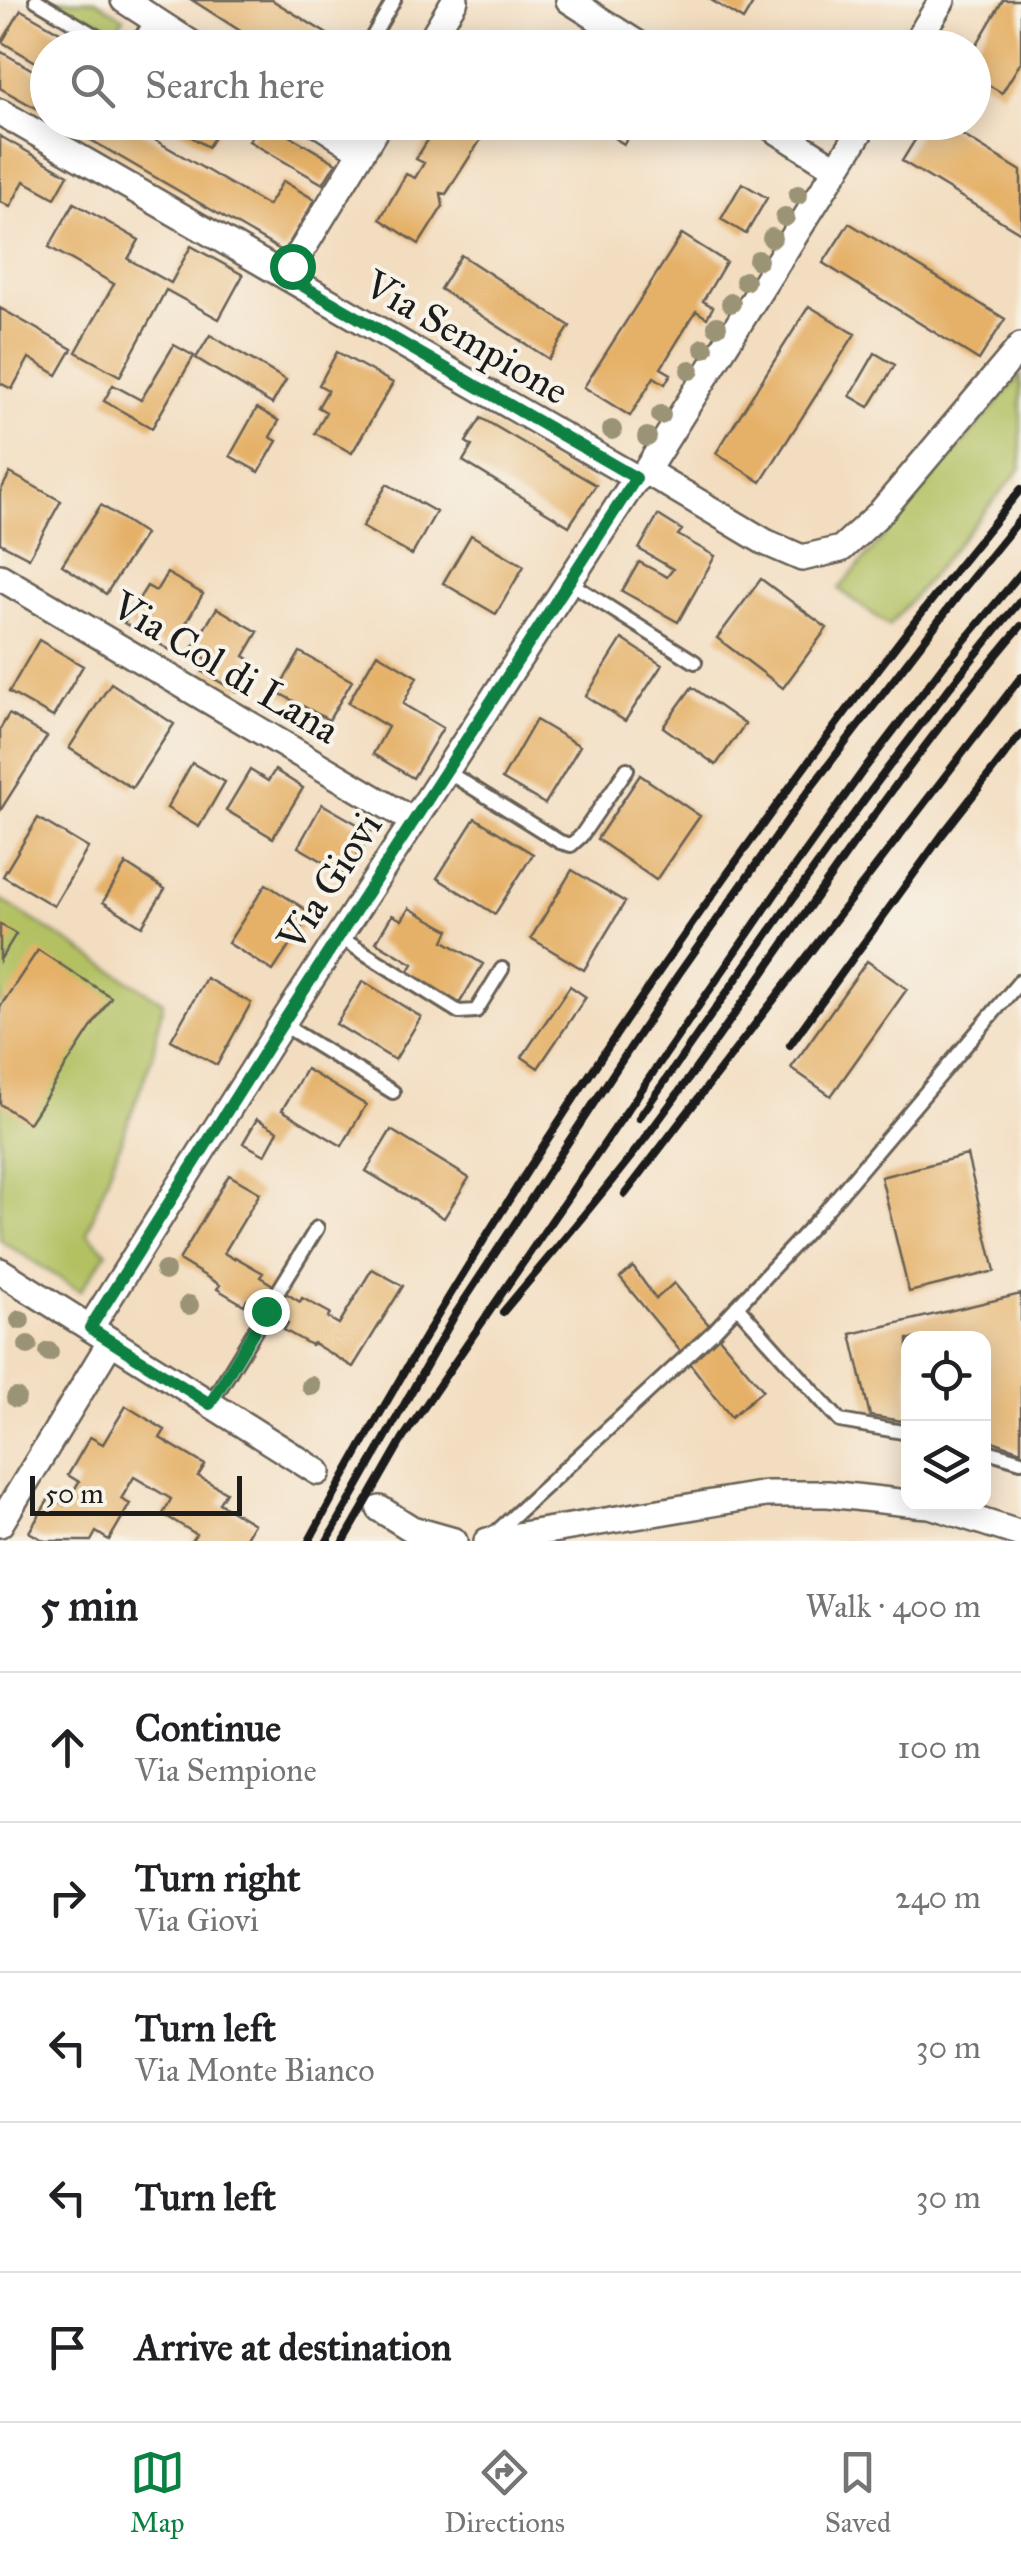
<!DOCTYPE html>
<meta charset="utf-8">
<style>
:root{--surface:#fff;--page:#f2f2f2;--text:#202124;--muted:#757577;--line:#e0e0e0;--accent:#0b8043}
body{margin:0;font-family:"IM FELL Great Primer",serif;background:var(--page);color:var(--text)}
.controls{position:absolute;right:30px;bottom:30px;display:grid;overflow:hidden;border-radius:20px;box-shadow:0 5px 25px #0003}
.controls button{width:90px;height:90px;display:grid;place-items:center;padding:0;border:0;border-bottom:2px solid var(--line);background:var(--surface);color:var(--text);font:50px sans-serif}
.scale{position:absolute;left:30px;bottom:25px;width:212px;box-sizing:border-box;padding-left:10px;border:5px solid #1c1c1c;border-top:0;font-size:28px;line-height:35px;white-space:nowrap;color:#1c1c1c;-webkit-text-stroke:8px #f7f3e8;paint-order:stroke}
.stop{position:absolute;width:30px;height:30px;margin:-22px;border:8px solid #0b8043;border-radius:50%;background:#fff}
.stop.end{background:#0b8043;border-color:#fff;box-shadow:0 2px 10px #0008}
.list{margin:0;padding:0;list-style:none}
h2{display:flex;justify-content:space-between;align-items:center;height:130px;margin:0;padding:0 40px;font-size:42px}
h2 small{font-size:32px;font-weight:400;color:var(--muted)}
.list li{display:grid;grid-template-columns:65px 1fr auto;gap:30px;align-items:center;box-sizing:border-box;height:150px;padding:0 40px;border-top:2px solid var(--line)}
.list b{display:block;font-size:38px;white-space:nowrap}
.list p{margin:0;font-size:32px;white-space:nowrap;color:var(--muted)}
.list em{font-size:32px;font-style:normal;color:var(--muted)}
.icon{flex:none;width:55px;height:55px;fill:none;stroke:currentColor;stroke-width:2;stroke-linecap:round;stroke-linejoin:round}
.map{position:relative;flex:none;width:1021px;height:1541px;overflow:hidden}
.search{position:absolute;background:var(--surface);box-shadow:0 5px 25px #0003;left:30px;right:30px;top:30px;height:110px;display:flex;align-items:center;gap:25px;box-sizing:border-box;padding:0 35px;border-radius:55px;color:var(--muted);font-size:38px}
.sheet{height:880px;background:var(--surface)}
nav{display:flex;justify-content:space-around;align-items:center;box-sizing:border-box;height:140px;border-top:2px solid var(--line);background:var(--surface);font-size:28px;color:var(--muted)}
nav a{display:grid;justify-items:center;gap:5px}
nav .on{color:var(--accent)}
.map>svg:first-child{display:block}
.green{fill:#b3c164;stroke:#686e40;stroke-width:2.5}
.building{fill:#e5b168}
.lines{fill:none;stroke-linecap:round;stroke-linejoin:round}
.service-casing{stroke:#676055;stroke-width:18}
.minor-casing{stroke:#676055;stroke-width:30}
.service{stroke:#fff;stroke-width:12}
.minor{stroke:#fff;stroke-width:25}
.rail{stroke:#1c1c1c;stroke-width:8}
.tree{fill:#9a9374}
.route{stroke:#0b8043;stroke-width:12}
.labels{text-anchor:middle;stroke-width:8;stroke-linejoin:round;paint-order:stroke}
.street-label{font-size:40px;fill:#1c1c1c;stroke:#f7f3e8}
</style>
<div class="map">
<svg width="1021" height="1541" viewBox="0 0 1021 1541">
<rect width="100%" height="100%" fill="#f7f3e8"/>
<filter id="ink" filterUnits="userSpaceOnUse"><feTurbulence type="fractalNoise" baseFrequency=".01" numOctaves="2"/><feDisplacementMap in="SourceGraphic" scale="20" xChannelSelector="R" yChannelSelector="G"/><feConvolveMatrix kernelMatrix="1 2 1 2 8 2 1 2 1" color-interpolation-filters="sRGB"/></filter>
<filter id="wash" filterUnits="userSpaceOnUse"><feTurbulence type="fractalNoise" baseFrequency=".0048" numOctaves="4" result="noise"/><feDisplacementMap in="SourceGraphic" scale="40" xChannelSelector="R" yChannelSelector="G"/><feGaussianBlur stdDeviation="2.25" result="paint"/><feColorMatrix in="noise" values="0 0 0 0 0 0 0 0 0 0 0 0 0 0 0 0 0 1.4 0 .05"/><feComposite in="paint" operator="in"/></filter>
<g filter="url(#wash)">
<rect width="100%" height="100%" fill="#f3ddc0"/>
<path class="green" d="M54,0H95L124,18L113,36Z
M1021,375V468L889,626L839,589Z
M0,899L163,1002L152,1057L87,1233L107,1253L80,1291L0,1240Z"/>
<g id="blocks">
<path class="building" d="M192,0H272L327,34L318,48H267Z
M711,0H755L743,20Z
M1003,0H1021V62L1002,93L974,76V49Z
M21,10L65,35L58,48H48L46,68L2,42Z
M497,31L523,48H487Z
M0,51L48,79V115L0,88Z
M60,122H124L268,206L283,181L315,200L284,252Z
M167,122H220L222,124L208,147Z
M259,122H266L336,163L323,184L249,141Z
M439,122H492L446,194L441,193L443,206L419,244L380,219L406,174L415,178L424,163L416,159Z
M589,122H637L624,144Z
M926,122H941L1021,171V233L902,161Z
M0,136L68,175L55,198L24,181L10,207L0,201Z
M742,183L767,198L746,234L721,219Z
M74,203L139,240L128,259L171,283L191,246L243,275L219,319L166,290L120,376L76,352L114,284L49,247Z
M849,223L1005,319L979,360L823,263Z
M682,234L726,262L703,301L713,307L707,318L696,311L661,368L671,374L665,384L654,377L630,416L584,387Z
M461,255L570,326L549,359L440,289Z
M809,306L855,334L761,482L716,453Z
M0,308L72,349L57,375L29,358L12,389L0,383Z
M210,335L286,380L272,404L196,358Z
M174,345L194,356L152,428L104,401L113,385L141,400Z
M337,352L393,383L352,453L315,433L326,412L318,407L328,390L319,385Z
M875,353L895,365L869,407L850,396Z
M257,408L279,421L270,437L277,441L259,472L230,456Z
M481,418L596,485L569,526L463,461L472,446L466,442Z
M10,473L61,501L29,558L0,543V492Z
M387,484L436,512L412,555L362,527Z
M101,505L145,534L106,594L62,565Z
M658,515L682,530L678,535L715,556L678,622L622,591L639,562L667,577L673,569L639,549Z
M471,535L524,566L496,614L443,583Z
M167,573L203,594L170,650L124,623L147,586L156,591Z
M761,579L827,628L783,688L717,638Z
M217,608L258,632L244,656L255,663L237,692L203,672L210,661L191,650Z
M622,639L662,665L625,721L586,696Z
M39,640L83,666L53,717L9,692Z
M300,652L352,681L329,720L277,692Z
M377,653L417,677L403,704L443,728L413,778L373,754L388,727L348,703Z
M111,683L174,724L132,788L69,748Z
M692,687L745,724L716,765L663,727Z
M9,714L47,737L0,811V729Z
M536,720L580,746L545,804L502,779Z
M192,763L225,782L199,827L167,808Z
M250,770L268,781L275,770L303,788L273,838L226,810Z
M640,775L700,816L656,880L597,839Z
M322,804L371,832L347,875L298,847Z
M38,818L88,848L54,906L3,876Z
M475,818L533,854L495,914L437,878Z
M126,864L165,889L142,926L103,902Z
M572,870L625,902L584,970L531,938Z
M266,884L311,913L273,971L228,943Z
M409,908L449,930L444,941L483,964L459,1004L407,974L413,964L376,942L392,915L402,920Z
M0,924L16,934L0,960Z
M38,950L111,997L29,1123L0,1104V1007Z
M867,961L907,989L831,1096L791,1068Z
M206,978L251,1003L217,1065L171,1040Z
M363,981L421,1017L395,1060L336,1024Z
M570,986L586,997L538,1068L522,1057Z
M306,1069L366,1105L342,1146L282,1110Z
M257,1119L278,1131L265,1155L243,1143Z
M391,1130L469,1178L444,1218L366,1171Z
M967,1155L995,1271L909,1292L881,1177Z
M229,1175L260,1193L224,1253L234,1259L235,1257L263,1273L260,1277L300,1302L302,1298L330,1313L328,1318L339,1324L372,1269L403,1286L353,1367L313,1343L311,1345L284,1330L288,1323L247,1300L244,1305L217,1289L220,1285L179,1260Z
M633,1267L656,1299L674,1283L763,1390L731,1417L685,1357L620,1278Z
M1021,1294V1451L984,1438V1339H908V1422L870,1416L851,1334Z
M126,1406L165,1430L160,1438L205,1465L198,1476L226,1492L219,1503L254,1524L244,1541H191L196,1534L163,1514L171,1499L134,1477L121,1499L130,1504L109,1540L96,1532L91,1541H45L29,1532L50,1497L65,1505L79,1482L68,1475L90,1437L103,1444Z"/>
</g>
</g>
<g filter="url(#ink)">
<use href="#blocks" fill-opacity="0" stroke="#676055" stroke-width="2.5"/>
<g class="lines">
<defs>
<path id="service" d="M36,0L116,48
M135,48L153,18
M366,48L394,0
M569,582L695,662
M446,771L560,842L571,845L581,836L627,769
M339,937L459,1012L476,1011L502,969
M282,1024L393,1092
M279,1290L317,1228
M737,1306L840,1421L908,1433
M210,1404L267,1311
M984,1450L1021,1461
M493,1535L714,1331L823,1214L1021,980"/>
<path id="minor" d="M124,0L198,48
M569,0L644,48
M426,48L455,0
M913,48L942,0
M0,112L636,478
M316,122L362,152
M763,122L837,169
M286,276L380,122
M646,471L765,542L802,558L841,549L880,513L1021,346
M0,577L413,821
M0,1271L318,1472
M90,1328L282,1024L633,483L646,471L866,122
M914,1504L930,1505L1021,1534
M380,1509L412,1529L454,1541
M0,1524L111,1341
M487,1541L766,1494H828L908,1503"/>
</defs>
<use href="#service" class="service-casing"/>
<use href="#minor" class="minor-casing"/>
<use href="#service" class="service"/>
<use href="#minor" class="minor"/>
<path class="rail" d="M790,1045L942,835L1021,734
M639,1118C763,942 882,764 1021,600
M625,1194L1021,677
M503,1312C553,1252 605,1192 652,1129C776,962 885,785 1021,626
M309,1541C395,1381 490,1226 590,1074C724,872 867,676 1021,489
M327,1541L456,1313L678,975L803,798L964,588L1021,518
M344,1541L403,1438L780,887L865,768L943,666L1021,573"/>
</g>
<g class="tree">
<circle cx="798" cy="195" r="10"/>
<circle cx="785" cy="217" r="10"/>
<circle cx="772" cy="238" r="10"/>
<circle cx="758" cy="260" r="10"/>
<circle cx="745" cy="281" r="10"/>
<circle cx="731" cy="303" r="10"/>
<circle cx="717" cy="326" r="10"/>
<circle cx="704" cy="348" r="10"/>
<circle cx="690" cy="370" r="10"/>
<circle cx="661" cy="415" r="10"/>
<circle cx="612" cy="430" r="10"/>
<circle cx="647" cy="437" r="10"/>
<circle cx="165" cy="1271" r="10"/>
<circle cx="189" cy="1305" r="10"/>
<circle cx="20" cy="1320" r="10"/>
<circle cx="28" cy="1345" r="10"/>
<circle cx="49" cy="1352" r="10"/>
<circle cx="311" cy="1386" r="10"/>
<circle cx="16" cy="1398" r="10"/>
</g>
</g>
<g class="lines" filter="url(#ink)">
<path class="route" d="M266,1311L210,1404L90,1328L282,1024L636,478L286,276L292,266"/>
</g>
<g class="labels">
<g class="street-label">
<text transform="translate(467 337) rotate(30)" y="14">Via Sempione</text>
<text transform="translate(226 667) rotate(31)" y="14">Via Col di Lana</text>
<text transform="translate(329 881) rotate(-57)" y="14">Via Giovi</text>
</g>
</g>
</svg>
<div class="controls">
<button><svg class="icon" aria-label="locate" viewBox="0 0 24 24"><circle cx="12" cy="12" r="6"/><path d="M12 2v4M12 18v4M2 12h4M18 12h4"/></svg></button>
<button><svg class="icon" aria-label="layers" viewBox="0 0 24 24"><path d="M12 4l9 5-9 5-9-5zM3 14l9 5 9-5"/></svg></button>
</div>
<div class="scale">50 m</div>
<div class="stop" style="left:292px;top:266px"></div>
<div class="stop end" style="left:266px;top:1311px"></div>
<div class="search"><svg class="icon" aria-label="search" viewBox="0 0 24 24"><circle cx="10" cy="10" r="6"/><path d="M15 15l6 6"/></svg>Search here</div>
</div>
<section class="sheet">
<h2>5 min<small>Walk · 400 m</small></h2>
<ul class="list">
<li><svg class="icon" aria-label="ahead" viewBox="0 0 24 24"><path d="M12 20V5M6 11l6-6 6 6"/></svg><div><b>Continue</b><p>Via Sempione</p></div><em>100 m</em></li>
<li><svg class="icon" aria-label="right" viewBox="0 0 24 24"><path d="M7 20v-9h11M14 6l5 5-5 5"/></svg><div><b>Turn right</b><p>Via Giovi</p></div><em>240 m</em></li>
<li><svg class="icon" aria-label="left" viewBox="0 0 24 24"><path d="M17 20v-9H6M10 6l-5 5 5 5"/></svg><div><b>Turn left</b><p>Via Monte Bianco</p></div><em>30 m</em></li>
<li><svg class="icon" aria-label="left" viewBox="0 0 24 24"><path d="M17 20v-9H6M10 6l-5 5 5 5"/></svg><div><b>Turn left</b></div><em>30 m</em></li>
<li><svg class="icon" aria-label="arrive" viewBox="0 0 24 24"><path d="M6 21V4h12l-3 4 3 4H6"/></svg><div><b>Arrive at destination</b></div></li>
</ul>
</section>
<nav>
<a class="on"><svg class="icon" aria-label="map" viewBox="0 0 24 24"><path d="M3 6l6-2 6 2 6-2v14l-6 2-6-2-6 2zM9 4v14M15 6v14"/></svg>Map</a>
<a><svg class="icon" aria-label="directions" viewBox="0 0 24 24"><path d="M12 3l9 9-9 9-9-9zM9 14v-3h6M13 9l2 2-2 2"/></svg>Directions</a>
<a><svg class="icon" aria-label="saved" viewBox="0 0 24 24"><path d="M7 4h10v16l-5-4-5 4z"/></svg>Saved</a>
</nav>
